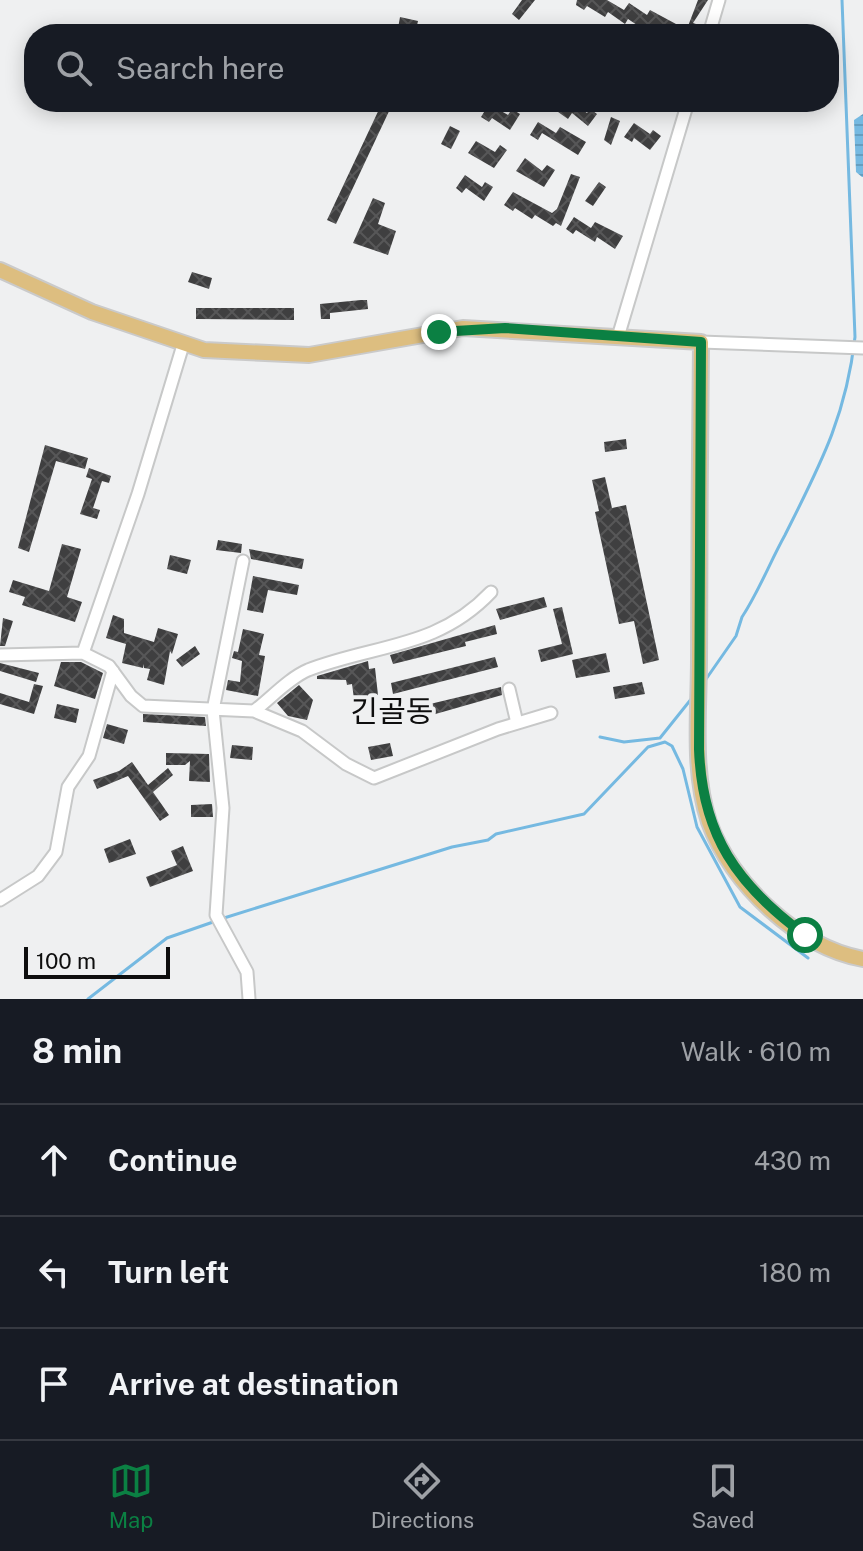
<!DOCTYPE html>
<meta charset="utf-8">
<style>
:root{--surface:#171b24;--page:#242831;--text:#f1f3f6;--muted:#9ea1a6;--line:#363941;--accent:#0b8043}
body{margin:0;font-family:"Public Sans","Noto Sans KR",sans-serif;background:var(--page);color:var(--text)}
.scale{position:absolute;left:24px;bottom:20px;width:146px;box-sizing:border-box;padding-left:8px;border:4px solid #0e0e0e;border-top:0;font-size:22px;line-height:28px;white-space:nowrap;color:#0e0e0e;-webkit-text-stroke:6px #eff0f1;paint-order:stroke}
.stop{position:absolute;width:24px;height:24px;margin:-18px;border:6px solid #0b8043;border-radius:50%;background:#fff}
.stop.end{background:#0b8043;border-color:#fff;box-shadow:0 2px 8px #0008}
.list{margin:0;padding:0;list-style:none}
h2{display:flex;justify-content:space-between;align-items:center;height:104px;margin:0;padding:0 32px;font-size:34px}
h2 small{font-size:26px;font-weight:400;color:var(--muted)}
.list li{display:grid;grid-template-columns:52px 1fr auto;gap:24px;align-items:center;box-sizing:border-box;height:112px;padding:0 32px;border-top:2px solid var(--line)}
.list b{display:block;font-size:30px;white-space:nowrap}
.list em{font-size:26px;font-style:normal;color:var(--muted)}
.icon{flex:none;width:44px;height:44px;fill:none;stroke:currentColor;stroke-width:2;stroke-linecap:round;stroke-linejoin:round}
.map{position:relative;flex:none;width:863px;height:999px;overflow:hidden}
.search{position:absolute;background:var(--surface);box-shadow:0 4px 20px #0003;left:24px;right:24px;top:24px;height:88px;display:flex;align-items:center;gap:20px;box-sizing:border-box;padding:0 28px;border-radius:32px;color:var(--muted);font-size:30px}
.sheet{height:440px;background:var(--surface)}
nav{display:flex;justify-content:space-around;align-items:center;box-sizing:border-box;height:112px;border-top:2px solid var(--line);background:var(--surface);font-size:22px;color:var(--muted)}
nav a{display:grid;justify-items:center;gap:4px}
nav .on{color:var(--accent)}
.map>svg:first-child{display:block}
.water{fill:url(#water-rules)}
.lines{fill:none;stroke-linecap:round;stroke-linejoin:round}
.stream{stroke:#75b9e1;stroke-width:3}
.building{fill:url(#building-cross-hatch)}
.minor-casing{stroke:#c7c8c8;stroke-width:15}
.major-casing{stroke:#cacaca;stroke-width:18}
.minor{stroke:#fff;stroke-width:11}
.major{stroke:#ddbe80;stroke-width:14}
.route{stroke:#0b8043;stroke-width:10}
.labels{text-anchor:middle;stroke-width:8;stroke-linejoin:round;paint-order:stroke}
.quarter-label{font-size:30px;fill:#0e0e0e;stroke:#eff0f1}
</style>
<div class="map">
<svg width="863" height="999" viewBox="0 0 863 999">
<defs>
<pattern id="water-rules" width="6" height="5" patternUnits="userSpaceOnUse" patternTransform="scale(2)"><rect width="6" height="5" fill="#75b9e1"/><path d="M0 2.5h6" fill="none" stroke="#649ec0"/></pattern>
<pattern id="building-cross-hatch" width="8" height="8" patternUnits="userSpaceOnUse" patternTransform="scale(2)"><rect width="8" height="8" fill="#3f3f40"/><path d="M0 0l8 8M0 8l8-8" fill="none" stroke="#575758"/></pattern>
</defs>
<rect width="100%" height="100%" fill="#eff0f1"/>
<path class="water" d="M863,114V177H862L856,172L854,120Z"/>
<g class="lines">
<path class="stream" d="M704,682L736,636L742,617C759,591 770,562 785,535C820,465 846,417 855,337L842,0
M600,737L624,742L660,738L692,698
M224,918L452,847L488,840L496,834L584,814L648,747L665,742L672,746L683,769L697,827L740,907L808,958
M88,999L167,938L216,921"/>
</g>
<path class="building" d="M522,0H535L519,20L512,14Z
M577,0H607L624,10L629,3L647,15L650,10L676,24L670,34H661L649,27L646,31L628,19L625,24L608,12L605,17L587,6L584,10L576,5Z
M698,0H708L693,23L699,25L696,34H685Z
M400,17L418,21L415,34H397Z
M532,102H571L587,113L590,109L597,114L588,126L572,113L568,119L551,107L548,112Z
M382,103L391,107L336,224L327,220Z
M489,104L508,115L512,109L520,114L510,130L492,118L489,122L481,117Z
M611,117L620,121L611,145L604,140Z
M538,122L556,133L560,127L586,142L578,155L542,133L538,140L530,135Z
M634,123L650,134L653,130L661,136L650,150L634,138L632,142L624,137Z
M450,126L460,131L451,149L441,144Z
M476,141L495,152L500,145L507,150L494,168L468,153Z
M525,158L542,171L547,165L555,170L544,187L516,171Z
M571,174L580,177L561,226L556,223L553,226L535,215L532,219L515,208L513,211L504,205L513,192L552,213L557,209Z
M465,175L482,187L485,182L493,187L484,201L466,188L462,193L456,188Z
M599,182L606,187L593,206L585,201Z
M373,198L385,203L378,224L396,231L388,255L353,243Z
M574,217L591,228L595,222L623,236L615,249L597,237L595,242L576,230L573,234L566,229Z
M192,272L212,278L209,289L188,282Z
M361,300H367L368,309L330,313V319H321L320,304Z
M196,308H294V320L196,319Z
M626,439L627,449L605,452L604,442Z
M45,445L88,458L85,469L56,461L29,552L18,548Z
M89,468L111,476L109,483L102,481L93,508L100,510L97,519L80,514L92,479L86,477Z
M605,477L612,508L626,505L659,660L643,664L634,621L619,624L595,512L599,511L592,480Z
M218,540L242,544L241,553L216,550Z
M62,544L81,549L67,597L82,602L75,622L22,605L25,597L9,592L13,580L49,591Z
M249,549L304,559L302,569L251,559Z
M170,555L191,560L187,574L167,569Z
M253,576L299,585L297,595L268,590L263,613L247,610Z
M544,597L547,607L500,620L496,609Z
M562,607L573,654L541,662L538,650L562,644L553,609Z
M113,615L124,619V633L154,642L158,628L178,634L172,654L170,651L164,685L147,680L150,669L144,668V664L143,668L122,663L126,644L106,638Z
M3,618L13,621L5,646H0Z
M495,625L497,634L465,642L466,646L393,664L390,655Z
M243,629L264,634L259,655L265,656L258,696L226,690L228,680L240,682L242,661L232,658L234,651L238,652Z
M195,646L200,654L182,667L176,660Z
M606,653L610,672L576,678L572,660Z
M495,657L498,667L393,694L391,683Z
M368,661L369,669L375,668L378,695L354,699L352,684L347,685L346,680L317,679V676Z
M61,662H81L103,673L95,699L54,686Z
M0,663L39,673L36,682L0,671Z
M642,682L645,694L615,699L613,687Z
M34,684L43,686L34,714L0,704V693L29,702Z
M299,685L313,700L307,720L288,716L277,703Z
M501,687L502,695L432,715L430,704Z
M57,704L79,709L76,723L54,718Z
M143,714L205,717L206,726L143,722Z
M107,724L128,730L124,744L103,738Z
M390,743L393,756L371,760L368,747Z
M232,745L253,747L252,760L230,758Z
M166,753L209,754L210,782L189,781L190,761L185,765H166Z
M132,762L148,785L168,768L173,775L153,792L169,815L160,821L128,776L97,789L93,780L119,771Z
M212,804L213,817H191V805Z
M130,839L136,854L109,863L104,849Z
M183,846L193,871L150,887L146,877L177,865L171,851Z"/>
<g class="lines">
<defs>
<path id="minor" d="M709,34L719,0
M618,337L688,102
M701,342L863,348
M243,561L213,710L223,808L216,915L247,972L249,999
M83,653L138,494L183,345
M0,655L83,653L109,666L131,696L143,706L254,711C270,699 289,678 308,670C375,644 437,649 491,592
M509,689L517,723
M254,711L302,731L346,764L374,778L498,729L551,713
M0,900L38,876L56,852L68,787L89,756L113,671"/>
<path id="major" d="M0,270L92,312L204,350L309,355L463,328L701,342C700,448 699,553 699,659C699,712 692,771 709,822C731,884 798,947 863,959"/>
</defs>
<use href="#minor" class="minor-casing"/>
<use href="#major" class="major-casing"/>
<use href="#minor" class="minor"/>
<use href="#major" class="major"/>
</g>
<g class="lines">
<path class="route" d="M439,332L505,328L701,342L699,749C702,835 737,885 805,935"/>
</g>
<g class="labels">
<g class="quarter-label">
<text x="392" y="722">긴골동</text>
</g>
</g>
</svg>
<div class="scale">100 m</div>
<div class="stop" style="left:805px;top:935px"></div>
<div class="stop end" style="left:439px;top:332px"></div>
<div class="search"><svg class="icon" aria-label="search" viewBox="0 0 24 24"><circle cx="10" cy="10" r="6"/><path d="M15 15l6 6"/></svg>Search here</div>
</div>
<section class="sheet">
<h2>8 min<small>Walk · 610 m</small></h2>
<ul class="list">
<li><svg class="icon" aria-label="ahead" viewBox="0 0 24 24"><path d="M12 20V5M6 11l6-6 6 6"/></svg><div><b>Continue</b></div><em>430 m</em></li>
<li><svg class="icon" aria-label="left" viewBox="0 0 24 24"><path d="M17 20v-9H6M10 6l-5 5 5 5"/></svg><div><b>Turn left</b></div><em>180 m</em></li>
<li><svg class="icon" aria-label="arrive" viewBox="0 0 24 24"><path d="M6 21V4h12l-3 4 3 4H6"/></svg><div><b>Arrive at destination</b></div></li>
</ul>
</section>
<nav>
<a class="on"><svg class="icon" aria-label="map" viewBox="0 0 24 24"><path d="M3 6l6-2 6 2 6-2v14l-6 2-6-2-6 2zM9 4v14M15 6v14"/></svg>Map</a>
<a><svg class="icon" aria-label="directions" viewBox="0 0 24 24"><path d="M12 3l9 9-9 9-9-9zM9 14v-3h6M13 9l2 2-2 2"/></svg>Directions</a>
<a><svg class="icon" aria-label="saved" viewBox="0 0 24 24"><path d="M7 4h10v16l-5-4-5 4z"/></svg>Saved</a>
</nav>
